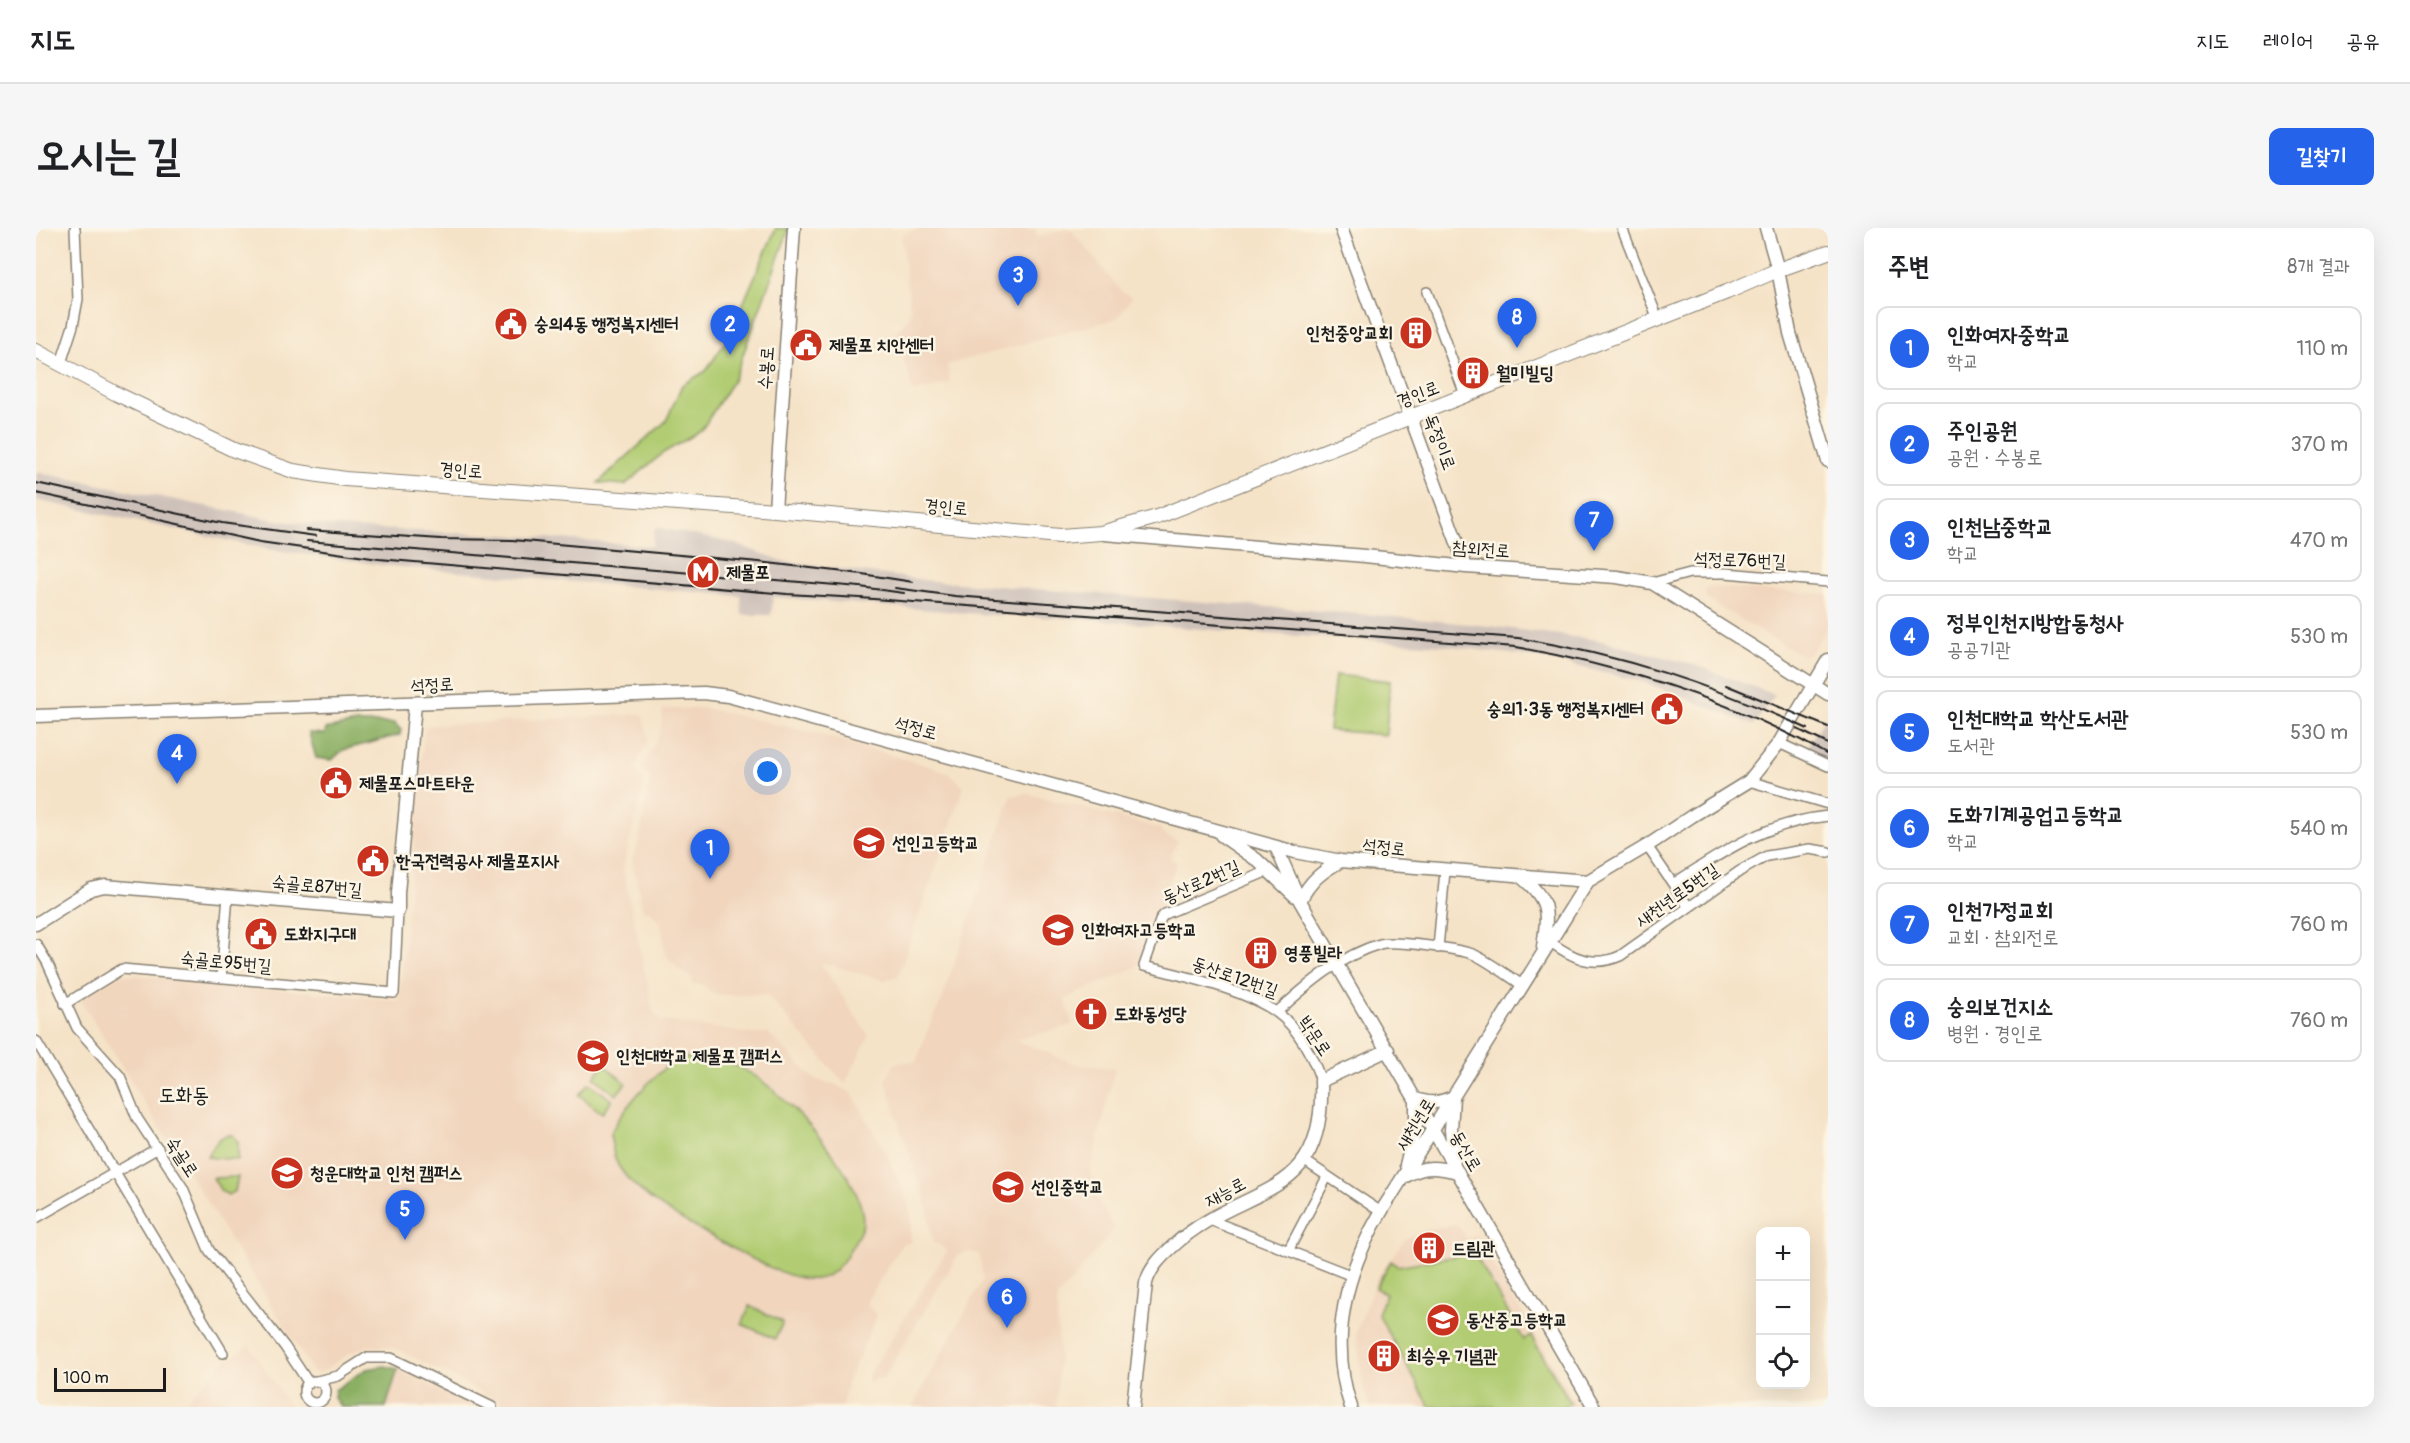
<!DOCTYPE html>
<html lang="ko">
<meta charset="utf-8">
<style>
:root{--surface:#fff;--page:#f6f6f6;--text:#202124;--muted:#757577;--line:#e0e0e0;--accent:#2563eb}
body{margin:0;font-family:Pangolin,"Poor Story",sans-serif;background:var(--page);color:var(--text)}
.controls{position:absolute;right:18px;bottom:18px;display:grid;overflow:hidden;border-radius:12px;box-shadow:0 6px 24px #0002}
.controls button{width:54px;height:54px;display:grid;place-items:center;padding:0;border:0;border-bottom:2px solid var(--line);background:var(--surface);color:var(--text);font:30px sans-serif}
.scale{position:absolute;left:18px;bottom:15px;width:112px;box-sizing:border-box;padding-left:6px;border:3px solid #1c1c1c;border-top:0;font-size:16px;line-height:21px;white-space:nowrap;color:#1c1c1c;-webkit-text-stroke:4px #fcf5e5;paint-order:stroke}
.you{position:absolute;left:732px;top:544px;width:21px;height:21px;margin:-15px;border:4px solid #fff;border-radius:50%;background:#1a73e8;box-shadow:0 0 0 9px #1a73e833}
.badge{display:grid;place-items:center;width:39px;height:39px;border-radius:50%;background:var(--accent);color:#fff;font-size:20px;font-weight:700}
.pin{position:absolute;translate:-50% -50px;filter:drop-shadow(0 2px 3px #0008)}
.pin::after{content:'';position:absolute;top:32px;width:21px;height:18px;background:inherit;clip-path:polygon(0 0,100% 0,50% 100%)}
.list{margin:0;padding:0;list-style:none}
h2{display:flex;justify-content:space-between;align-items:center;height:78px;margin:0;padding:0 24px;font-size:26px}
h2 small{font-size:20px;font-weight:400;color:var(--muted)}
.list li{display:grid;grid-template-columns:39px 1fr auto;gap:18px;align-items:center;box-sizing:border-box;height:84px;margin:0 12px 12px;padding:0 12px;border:2px solid var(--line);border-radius:12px}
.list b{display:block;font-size:22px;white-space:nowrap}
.list p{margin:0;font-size:20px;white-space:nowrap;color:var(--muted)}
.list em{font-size:20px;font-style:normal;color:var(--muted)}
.icon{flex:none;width:33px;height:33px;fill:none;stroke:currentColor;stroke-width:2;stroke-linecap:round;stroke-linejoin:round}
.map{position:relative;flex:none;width:1792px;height:1179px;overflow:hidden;border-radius:12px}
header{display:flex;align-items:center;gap:36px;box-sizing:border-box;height:84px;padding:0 30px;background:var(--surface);border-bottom:2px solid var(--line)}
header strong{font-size:28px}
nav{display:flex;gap:33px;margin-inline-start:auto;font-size:21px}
.intro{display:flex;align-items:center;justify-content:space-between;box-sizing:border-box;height:144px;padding:0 36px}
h1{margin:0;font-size:42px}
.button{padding:15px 27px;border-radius:12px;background:var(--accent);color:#fff;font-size:21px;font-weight:700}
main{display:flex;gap:36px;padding:0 36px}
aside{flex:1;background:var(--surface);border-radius:12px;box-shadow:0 6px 24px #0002}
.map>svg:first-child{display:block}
.built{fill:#f1d5bd}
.industrial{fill:#cec1ba}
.green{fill:#b1cc72;stroke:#667447;stroke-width:1.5}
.forest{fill:#8cb064;stroke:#546640;stroke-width:1.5}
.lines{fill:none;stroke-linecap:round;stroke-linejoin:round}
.street-casing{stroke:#888072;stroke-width:12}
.secondary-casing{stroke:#888072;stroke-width:15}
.primary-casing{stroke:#888072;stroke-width:16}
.street{stroke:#fff;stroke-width:9}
.secondary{stroke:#fff;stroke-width:12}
.primary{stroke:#fff;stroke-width:14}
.rail{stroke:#1c1c1c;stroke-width:2}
.labels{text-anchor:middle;stroke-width:5;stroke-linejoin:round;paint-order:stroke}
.poi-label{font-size:18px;font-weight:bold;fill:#1c1c1c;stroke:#fcf5e5;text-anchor:start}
.street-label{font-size:18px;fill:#1c1c1c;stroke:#fcf5e5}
.quarter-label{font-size:21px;fill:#1c1c1c;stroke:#fcf5e5}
</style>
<header>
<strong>지도</strong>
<nav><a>지도</a><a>레이어</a><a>공유</a></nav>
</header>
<div class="intro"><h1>오시는 길</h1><a class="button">길찾기</a></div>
<main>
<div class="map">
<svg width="1792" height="1179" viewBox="0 0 1792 1179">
<rect width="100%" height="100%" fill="#fcf5e5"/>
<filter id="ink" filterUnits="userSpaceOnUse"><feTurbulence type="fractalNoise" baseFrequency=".0167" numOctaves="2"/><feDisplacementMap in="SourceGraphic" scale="12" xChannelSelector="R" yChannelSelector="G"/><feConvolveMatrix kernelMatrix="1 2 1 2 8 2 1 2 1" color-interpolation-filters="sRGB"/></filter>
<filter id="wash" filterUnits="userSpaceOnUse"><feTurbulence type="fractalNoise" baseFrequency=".008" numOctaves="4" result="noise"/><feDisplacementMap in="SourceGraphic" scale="24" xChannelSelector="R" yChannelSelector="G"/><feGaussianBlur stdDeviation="1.35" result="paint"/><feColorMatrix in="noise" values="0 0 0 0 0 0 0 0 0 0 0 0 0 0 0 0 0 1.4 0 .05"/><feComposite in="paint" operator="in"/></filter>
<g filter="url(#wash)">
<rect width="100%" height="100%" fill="#f5e3c8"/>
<path class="built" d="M887,0H999L1002,8L1034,0L1085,63L1096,69L1082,90L911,137L914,155L877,165L860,105L875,86L865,7Z
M1674,359L1792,366V397L1773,427L1766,428L1672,372L1668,364Z
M669,480L787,507L910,543L928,558L862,748L848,752L784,734L833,808L809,856L730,766L678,767L666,756H656L657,750L643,742L630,727L625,696L614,682L607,683L596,631L602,619L615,551L605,541L624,505L627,481Z
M606,486L613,511L598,541L608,554L587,641L617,783L626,793L717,806L732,805L778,851L798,856L816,865L850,925L867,962L875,987L874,1015L866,1016L831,1073L834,1080L841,1088L812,1152L806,1179H474L365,1123L351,1119L336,1118L326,1120L314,1125L286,1144L278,1145L44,772L84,746L363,773L389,498Z
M990,565L1124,600L1127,606L1142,613L1134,630L1141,635L1101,739L1029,771L1037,797L979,812L1043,837L1079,840L1054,944L1060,970L1079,1001L1021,1070L1023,1131L1020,1179H876L947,1051L943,1026L932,1024L922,1027L847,1151L840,1150L834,1155L832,1148L911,1023L902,1016L897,1015L889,970L867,909L850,852L859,835L880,833L894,796L906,771L975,568Z
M1422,997L1431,1012L1440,1007L1542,1179H1333L1328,1163L1320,1105L1341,1049L1369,1011L1391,1001Z
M213,1117L254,1179H144L187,1135Z
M362,1141L437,1179H350Z"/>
<path class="industrial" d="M0,244L245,293L317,300L470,307L616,318L619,299L693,314L750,334L896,353L1349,388L1453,398L1561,412L1659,437L1739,467L1718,497L1608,454L1505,430L1405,417L1201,404L1048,391L956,387L737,369L735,387H706L705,368L354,338L237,322L0,272Z
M1789,491L1792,493V535L1769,522Z"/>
<path class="green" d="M740,0L753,1L698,151L665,203L627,225L589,257L562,255L630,193L646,157L670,143L692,110Z
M1299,447L1354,453L1350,507L1293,502Z
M640,830C653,830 669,828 681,831C692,833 718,846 726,853C760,879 828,950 827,995C826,1003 818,1015 813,1023C807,1036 794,1050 780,1051C754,1055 694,1019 671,1006C643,990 599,966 582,937C577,929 576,916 574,906C592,873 612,854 640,830Z
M568,837L590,855L580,867L558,849Z
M553,855L576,872L566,885L543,867Z
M190,907H197L202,914V932L171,929L182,912Z
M202,949L199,963L192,967L185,963L177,950Z
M1438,1025L1488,1112L1495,1108L1535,1175L1528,1179H1394L1342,1086L1350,1066L1339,1060L1355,1033L1361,1038Z
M714,1078L747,1094L739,1111L706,1096Z"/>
<path class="forest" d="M320,495H358L365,502L364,507L307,522L296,532L280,530L273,505L289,506L290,501Z
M349,1138L362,1141L350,1179H305L298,1170L299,1162L330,1141Z"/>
</g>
<g filter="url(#ink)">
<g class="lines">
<defs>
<path id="street" d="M1586,0L1622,91
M1391,64L1429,167
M25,135L37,98L42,71L39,0
M1616,355L1654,345H1690L1792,354
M1743,515L1792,538
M1713,553L1792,576
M1611,618L1652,678
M1232,643L1129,686L1125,690L1108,738C1147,748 1207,761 1240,784C1262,799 1277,829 1285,853
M1637,656C1689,622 1729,595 1792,588
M1513,713C1536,730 1557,740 1584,728L1704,643L1731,628L1774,621L1792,624
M0,716L11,734L41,800L84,848L101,890L147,960L173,1022L249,1119L272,1154
M1402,720L1409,643
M185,750L192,668
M29,776L86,741L358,765L362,683
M1241,784C1270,758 1305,727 1344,716C1358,712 1425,721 1439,727C1455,735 1471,747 1486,757
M0,813L187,1125
M1269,933L1345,984
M0,990L122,920
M1174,992L1314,1047
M1252,1023L1291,949
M268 1164a11 11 0 1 1 22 0a11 11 0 1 1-22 0Z
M281,1153L302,1148L330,1130H355L456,1179"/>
<path id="secondary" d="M1305,0L1430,339
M1730,0L1742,42L1754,105L1792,233
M739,282L758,0
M1068,306L1329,328L1430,339L1581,349L1616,355L1792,466
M0,488L627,466L668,465L692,468L1259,624L1305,633L1552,653L1611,618L1656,588L1713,553L1743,515L1792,432
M1185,607L1221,632L1259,668
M1240,619L1264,673L1558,1179
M1484,648C1514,672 1512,683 1507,719
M1264,673C1274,653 1285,644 1305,633
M0,696L55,661L69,658L362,683V665L379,476
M1380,871C1395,876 1403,875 1417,869L1415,902L1418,933
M1370,937L1380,897V872
M1370,948C1388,937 1402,939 1422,944
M1097,1179L1110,1055C1114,1040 1125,1029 1136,1019C1207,953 1290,978 1285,853L1352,822
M1315,1179C1292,1111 1310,1044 1345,984L1552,653"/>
<path id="primary" d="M0,123L81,166L198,222L257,243L309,251L739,282L1024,308L1065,305L1121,289L1691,64L1742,42L1792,24"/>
</defs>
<use href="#street" class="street-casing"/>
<use href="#secondary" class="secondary-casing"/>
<use href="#primary" class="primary-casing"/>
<use href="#street" class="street"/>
<use href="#secondary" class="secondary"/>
<use href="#primary" class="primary"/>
<path class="rail" d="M0,255L186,295L280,308
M0,265L224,314L343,331L751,366L824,370L1480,419C1589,439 1696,472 1792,527
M270,302L405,311L476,312L723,334L826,346L877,354
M271,313L824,359L868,365
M859,360L919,368L1482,410C1586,427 1676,457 1772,501
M1690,457L1792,499
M1761,501L1792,516"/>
</g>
</g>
<defs>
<symbol id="civic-disc" viewBox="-11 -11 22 22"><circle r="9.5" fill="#c8321e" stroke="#fcf5e5"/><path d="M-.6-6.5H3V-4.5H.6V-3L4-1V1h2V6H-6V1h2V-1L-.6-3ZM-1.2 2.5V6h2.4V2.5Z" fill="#fff"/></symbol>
<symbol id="building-disc" viewBox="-11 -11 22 22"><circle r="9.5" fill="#c8321e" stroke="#fcf5e5"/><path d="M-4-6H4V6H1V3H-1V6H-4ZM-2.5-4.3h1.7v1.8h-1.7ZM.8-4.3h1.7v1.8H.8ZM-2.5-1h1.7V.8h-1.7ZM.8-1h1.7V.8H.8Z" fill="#fff"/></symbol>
<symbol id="metro-disc" viewBox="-11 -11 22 22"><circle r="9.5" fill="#c8321e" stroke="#fcf5e5"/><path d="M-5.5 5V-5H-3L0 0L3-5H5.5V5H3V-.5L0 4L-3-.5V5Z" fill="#fff"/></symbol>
<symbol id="school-disc" viewBox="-11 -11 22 22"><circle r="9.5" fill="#c8321e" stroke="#fcf5e5"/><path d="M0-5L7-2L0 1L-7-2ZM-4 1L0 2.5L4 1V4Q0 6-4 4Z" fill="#fff"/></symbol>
<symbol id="church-disc" viewBox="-11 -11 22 22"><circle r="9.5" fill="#c8321e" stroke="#fcf5e5"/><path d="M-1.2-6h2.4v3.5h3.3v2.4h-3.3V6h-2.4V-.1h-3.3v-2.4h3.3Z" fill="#fff"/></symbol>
<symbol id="university-disc" viewBox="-11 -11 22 22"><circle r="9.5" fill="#c8321e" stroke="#fcf5e5"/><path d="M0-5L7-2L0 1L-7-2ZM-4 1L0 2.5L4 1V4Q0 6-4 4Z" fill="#fff"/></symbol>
</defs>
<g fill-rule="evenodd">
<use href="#civic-disc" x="456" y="77" width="38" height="38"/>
<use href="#building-disc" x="1361" y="86" width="38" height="38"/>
<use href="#civic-disc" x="751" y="98" width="38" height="38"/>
<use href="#building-disc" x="1418" y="126" width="38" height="38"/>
<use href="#metro-disc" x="648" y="325" width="38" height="38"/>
<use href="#civic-disc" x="1612" y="462" width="38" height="38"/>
<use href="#civic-disc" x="281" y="536" width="38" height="38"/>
<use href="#school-disc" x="814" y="596" width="38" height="38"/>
<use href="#civic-disc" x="318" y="614" width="38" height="38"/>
<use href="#school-disc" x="1003" y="683" width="38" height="38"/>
<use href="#civic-disc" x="206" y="687" width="38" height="38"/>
<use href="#building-disc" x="1206" y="706" width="38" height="38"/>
<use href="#church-disc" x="1036" y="767" width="38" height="38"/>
<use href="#university-disc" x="538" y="809" width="38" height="38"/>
<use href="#university-disc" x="232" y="926" width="38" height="38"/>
<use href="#school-disc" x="953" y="940" width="38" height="38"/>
<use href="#building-disc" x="1374" y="1001" width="38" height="38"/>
<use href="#school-disc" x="1388" y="1073" width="38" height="38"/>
<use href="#building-disc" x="1329" y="1109" width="38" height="38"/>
</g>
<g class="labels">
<g class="poi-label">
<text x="498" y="102">숭의4동 행정복지센터</text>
<text x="1357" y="111" text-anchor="end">인천중앙교회</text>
<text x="793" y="123">제물포 치안센터</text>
<text x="1460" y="151">월미빌딩</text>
<text x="690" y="350">제물포</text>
<text x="1608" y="487" text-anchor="end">숭의1·3동 행정복지센터</text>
<text x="323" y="561">제물포스마트타운</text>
<text x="856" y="621">선인고등학교</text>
<text x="360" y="639">한국전력공사 제물포지사</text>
<text x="1045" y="708">인화여자고등학교</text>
<text x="248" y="712">도화지구대</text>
<text x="1248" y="731">영풍빌라</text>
<text x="1078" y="792">도화동성당</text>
<text x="580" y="834">인천대학교 제물포 캠퍼스</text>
<text x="274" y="951">청운대학교 인천 캠퍼스</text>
<text x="995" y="965">선인중학교</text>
<text x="1416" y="1026">드림관</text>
<text x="1430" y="1098">동산중고등학교</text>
<text x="1371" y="1134">최승우 기념관</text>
</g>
<g class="street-label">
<text transform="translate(730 140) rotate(-86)" y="6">수봉로</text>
<text transform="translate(1382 166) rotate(-21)" y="6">경인로</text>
<text transform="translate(1404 214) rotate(69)" y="6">독정이로</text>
<text transform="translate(425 242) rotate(4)" y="6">경인로</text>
<text transform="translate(910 279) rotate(5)" y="6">경인로</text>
<text transform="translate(1445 321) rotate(4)" y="6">참외전로</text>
<text transform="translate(1704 332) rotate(2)" y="6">석정로76번길</text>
<text transform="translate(396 457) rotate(-3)" y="6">석정로</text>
<text transform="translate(880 500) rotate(15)" y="6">석정로</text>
<text transform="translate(1348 619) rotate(6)" y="6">석정로</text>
<text transform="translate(1165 654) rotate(-24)" y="6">동산로2번길</text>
<text transform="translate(281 658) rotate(5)" y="6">숙골로87번길</text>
<text transform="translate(1641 667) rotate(-35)" y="6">새천년로5번길</text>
<text transform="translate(190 734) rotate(5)" y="6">숙골로95번길</text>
<text transform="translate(1199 749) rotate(19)" y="6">동산로12번길</text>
<text transform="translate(1279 808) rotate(56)" y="6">박문로</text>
<text transform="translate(1379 896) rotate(-58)" y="6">새천년로</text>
<text transform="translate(1430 923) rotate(60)" y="6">동산로</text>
<text transform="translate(146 929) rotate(57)" y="6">숙골로</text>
<text transform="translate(1189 964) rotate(-28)" y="6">재능로</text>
</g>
<g class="quarter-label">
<text x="148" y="874">도화동</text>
</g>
</g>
</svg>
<div class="controls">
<button>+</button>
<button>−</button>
<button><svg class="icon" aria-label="locate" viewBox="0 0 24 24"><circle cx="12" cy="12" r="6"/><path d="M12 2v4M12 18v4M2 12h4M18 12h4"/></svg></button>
</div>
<div class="scale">100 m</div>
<div class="you"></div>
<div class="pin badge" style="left:674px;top:651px">1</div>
<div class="pin badge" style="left:694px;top:127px">2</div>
<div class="pin badge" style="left:982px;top:78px">3</div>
<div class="pin badge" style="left:141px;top:556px">4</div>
<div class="pin badge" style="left:369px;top:1012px">5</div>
<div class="pin badge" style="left:971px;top:1100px">6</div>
<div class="pin badge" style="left:1558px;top:323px">7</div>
<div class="pin badge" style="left:1481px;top:120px">8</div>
</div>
<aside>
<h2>주변<small>8개 결과</small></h2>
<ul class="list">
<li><span class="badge">1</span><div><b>인화여자중학교</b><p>학교</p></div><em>110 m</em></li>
<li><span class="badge">2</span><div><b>주인공원</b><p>공원 · 수봉로</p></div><em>370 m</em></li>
<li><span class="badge">3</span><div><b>인천남중학교</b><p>학교</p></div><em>470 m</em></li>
<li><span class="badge">4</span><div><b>정부인천지방합동청사</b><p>공공기관</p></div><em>530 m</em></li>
<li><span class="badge">5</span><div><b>인천대학교 학산도서관</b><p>도서관</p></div><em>530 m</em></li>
<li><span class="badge">6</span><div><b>도화기계공업고등학교</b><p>학교</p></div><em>540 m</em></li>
<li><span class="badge">7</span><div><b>인천가정교회</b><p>교회 · 참외전로</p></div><em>760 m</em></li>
<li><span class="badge">8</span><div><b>숭의보건지소</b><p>병원 · 경인로</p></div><em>760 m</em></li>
</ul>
</aside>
</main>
